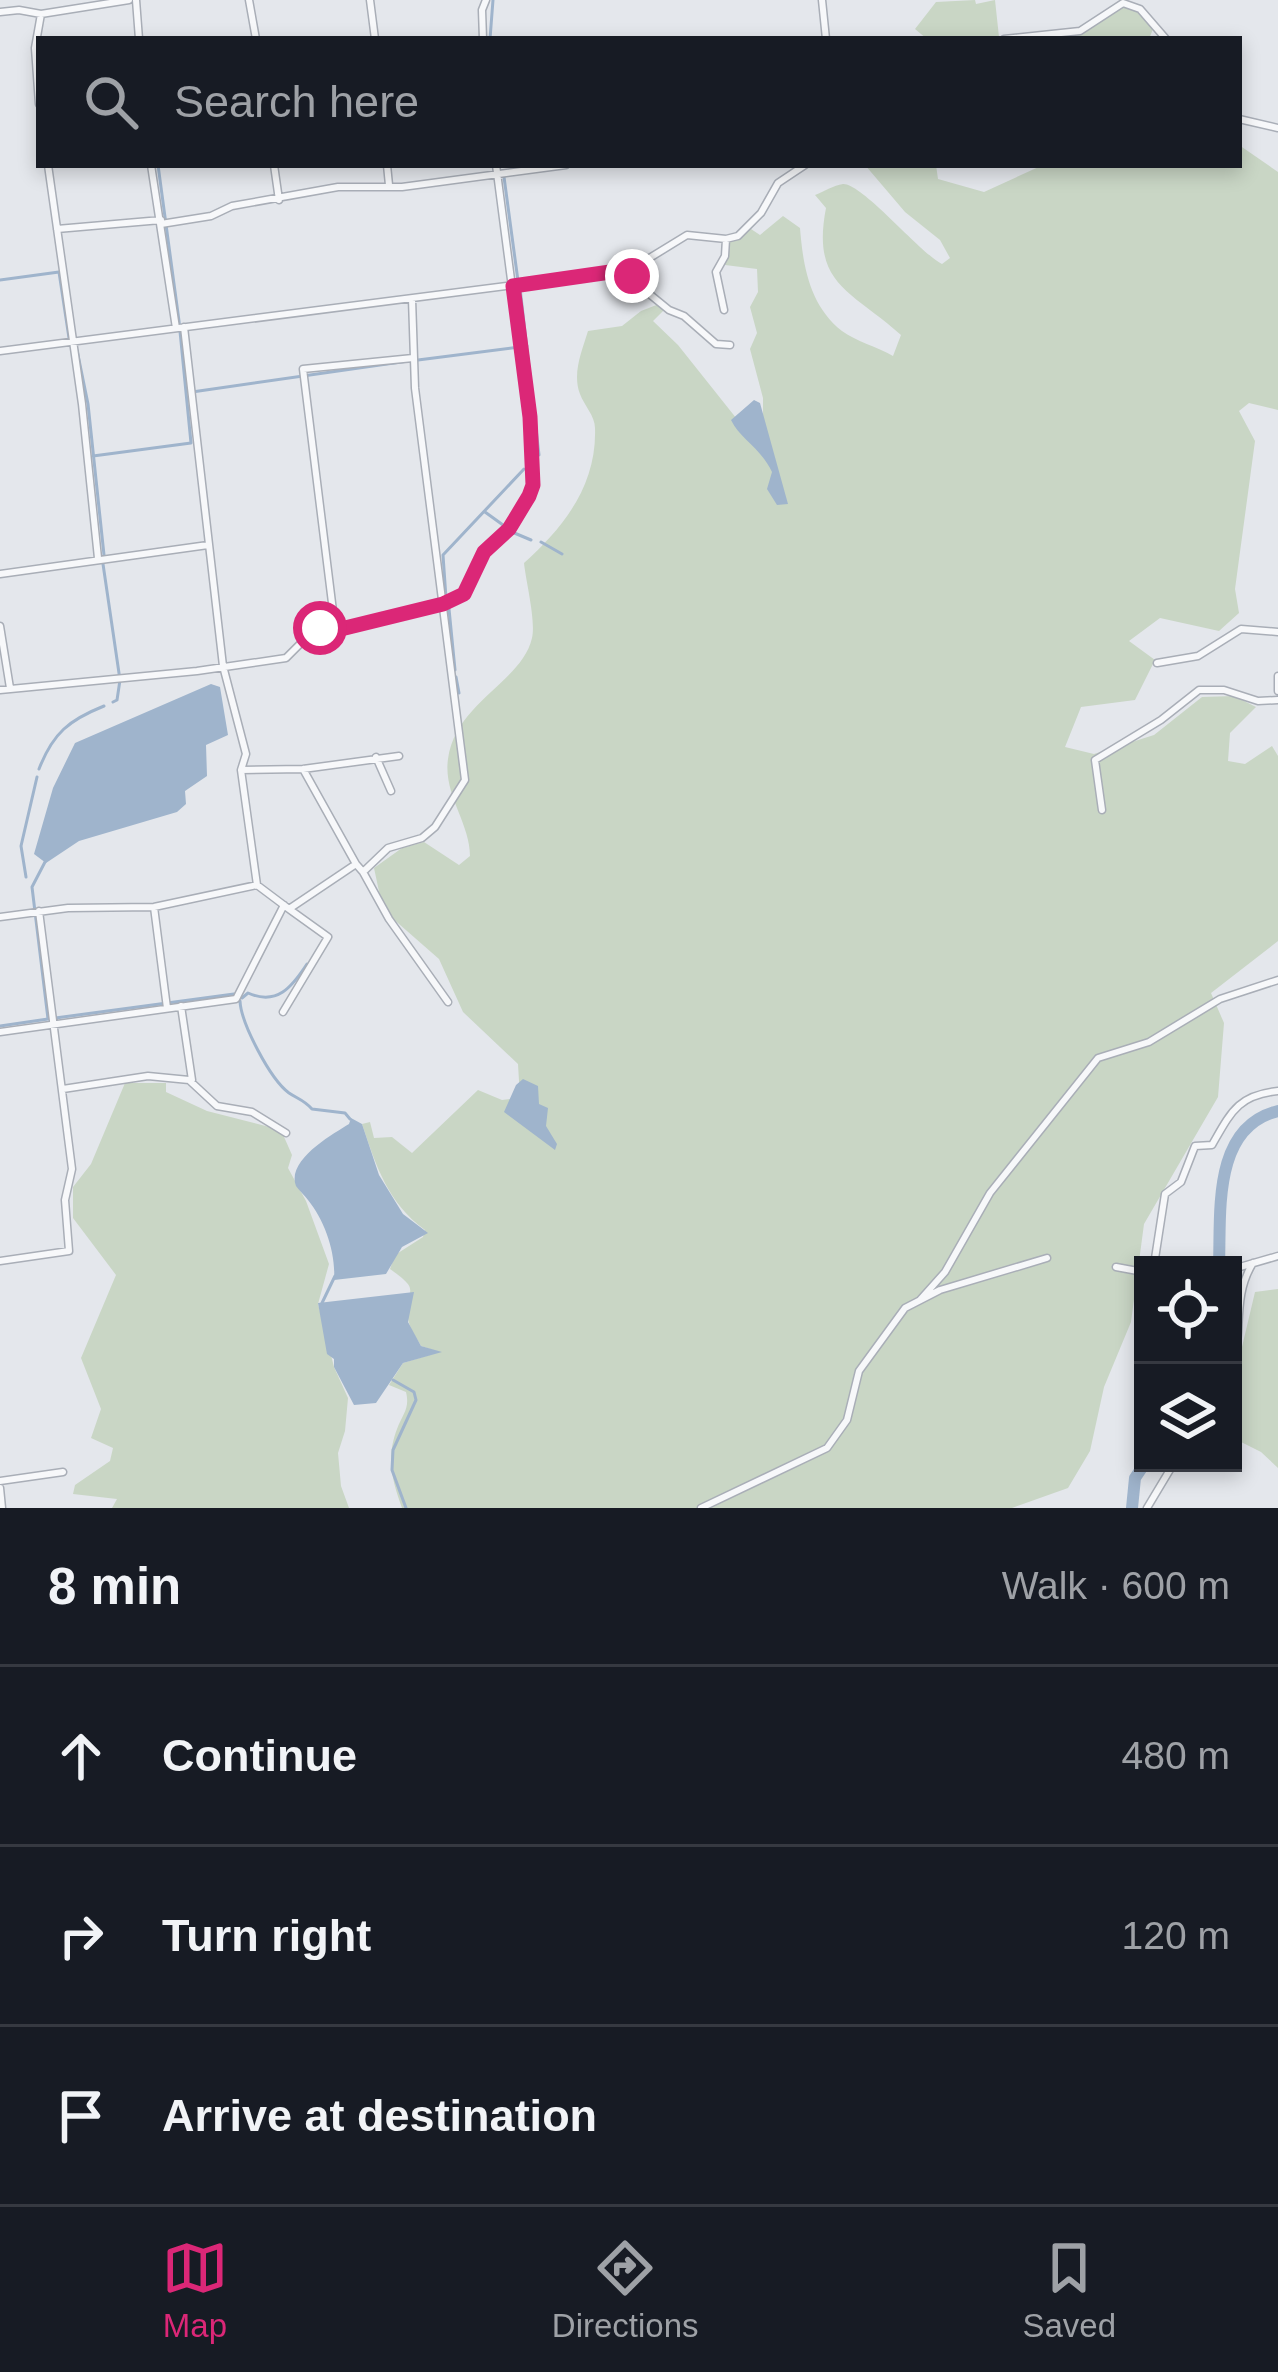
<!DOCTYPE html>
<meta charset="utf-8">
<style>
:root{--surface:#171b24;--page:#20242c;--text:#f1f3f6;--muted:#9ea1a6;--line:#363941;--accent:#db2777}
body{margin:0;font-family:Helvetica,sans-serif;background:var(--page);color:var(--text)}
.controls{position:absolute;right:36px;bottom:36px;display:grid;overflow:hidden;border-radius:0px;box-shadow:0 6px 18px #0003}
.controls button{width:108px;height:108px;display:grid;place-items:center;padding:0;border:0;border-bottom:3px solid var(--line);background:var(--surface);color:var(--text);font:60px sans-serif}
.stop{position:absolute;width:36px;height:36px;margin:-27px;border:9px solid #db2777;border-radius:50%;background:#fff}
.stop.end{background:#db2777;border-color:#fff;box-shadow:0 3px 12px #0008}
.list{margin:0;padding:0;list-style:none}
h2{display:flex;justify-content:space-between;align-items:center;height:156px;margin:0;padding:0 48px;font-size:51px}
h2 small{font-size:39px;font-weight:400;color:var(--muted)}
.list li{display:grid;grid-template-columns:78px 1fr auto;gap:36px;align-items:center;box-sizing:border-box;height:180px;padding:0 48px;border-top:3px solid var(--line)}
.list b{display:block;font-size:45px;white-space:nowrap}
.list em{font-size:39px;font-style:normal;color:var(--muted)}
.icon{flex:none;width:66px;height:66px;fill:none;stroke:currentColor;stroke-width:2;stroke-linecap:round;stroke-linejoin:round}
.map{position:relative;flex:none;width:1278px;height:1508px;overflow:hidden}
.search{position:absolute;background:var(--surface);box-shadow:0 6px 18px #0003;left:36px;right:36px;top:36px;height:132px;display:flex;align-items:center;gap:30px;box-sizing:border-box;padding:0 42px;border-radius:0px;color:var(--muted);font-size:45px}
.sheet{height:696px;background:var(--surface)}
nav{display:flex;justify-content:space-around;align-items:center;box-sizing:border-box;height:168px;border-top:3px solid var(--line);background:var(--surface);font-size:33px;color:var(--muted)}
nav a{display:grid;justify-items:center;gap:6px}
nav .on{color:var(--accent)}
.map>svg:first-child{display:block}
.green{fill:#c9d6c5}
.water{fill:#9fb4cc}
.lines{fill:none;stroke-linecap:round;stroke-linejoin:round}
.stream{stroke:#9fb4cc;stroke-width:3}
.river{stroke:#9fb4cc;stroke-width:12}
.minor-casing{stroke:#a9aeb7;stroke-width:9}
.minor{stroke:#f7f8fa;stroke-width:6}
.route{stroke:#db2777;stroke-width:15}
</style>
<div class="map">
<svg width="1278" height="1508" viewBox="0 0 1278 1508">
<rect width="100%" height="100%" fill="#e4e7ec"/>
<path class="green" d="M975,0L976,4L995,0L999,37L927,39L915,29L936,2Z
M1121,7L1134,9L1153,29L1149,39H1079L1077,35Z
M1239,145L1278,172V410L1249,403L1239,411L1255,441L1235,589L1239,613L1219,631L1160,618L1129,641L1155,660L1135,700L1081,707L1065,747L1094,754L1154,735L1202,697L1234,696L1256,707L1230,733L1228,761L1245,764L1272,746L1278,756V941L1211,993L1224,1023L1218,1097L1144,1224L1131,1322L1104,1387L1090,1451L1068,1488L1012,1508H402C392,1480 386,1458 397,1429C403,1413 410,1409 406,1392L389,1385L403,1363L439,1352L421,1346C416,1337 409,1328 408,1318C404,1287 424,1293 390,1269L395,1255L423,1237L425,1230C388,1203 376,1166 362,1124L370,1122L374,1138L392,1137L412,1153L478,1090L502,1100L520,1098L518,1064L463,1012L439,959L383,910L374,868L402,848L424,842L459,865L470,856C470,823 443,794 448,759C456,702 522,682 532,638C536,621 526,582 524,563C564,527 597,485 595,428C595,416 584,405 580,394C572,373 582,351 588,331L622,326L641,311L659,304L664,310L653,321L678,345L756,443L763,435V398L750,349L757,333L750,307L758,292L757,269L725,265L728,241L751,229L760,235L783,216L800,228C803,265 809,305 842,331C855,341 878,347 893,356L901,335C851,290 811,285 826,208L815,195C823,192 834,185 843,184C862,183 919,252 942,264L950,258L940,240L905,212L865,165H936L938,179L984,192L1043,165H1239Z
M125,1083H166V1092L207,1111L281,1130L292,1155L288,1168L306,1201L329,1264L318,1304L334,1367L348,1398L345,1431L338,1453L341,1486L349,1508H112L117,1499L73,1494L75,1485L110,1461L113,1448L91,1438L101,1409L81,1358L116,1275L73,1218V1187L91,1164Z
M1278,1289V1468L1261,1452L1233,1438V1385L1255,1292Z"/>
<path class="water" d="M754,400L760,403L788,504L777,505L767,489L772,472C760,447 741,440 731,420Z
M211,684L220,687L228,735L206,745L207,776L185,791L186,804L177,812L79,841L46,863L34,854L53,788L75,743Z
M523,1079L538,1086L539,1104L548,1108L546,1126L557,1144L555,1150L504,1112L516,1085Z
M351,1118L362,1124L379,1175L403,1214L428,1233L402,1247L386,1274L334,1280C336,1253 325,1221 308,1200C307,1198 297,1188 296,1186C286,1160 333,1134 349,1124Z
M414,1292L408,1322L421,1346L442,1352L403,1363L376,1403L354,1405L334,1367V1359L327,1354L318,1303Z"/>
<g class="lines">
<path class="stream" d="M490,39L493,0
M504,177L518,281
M0,280L59,272L69,338
M520,288L539,455
M77,350L88,404L104,555
M418,360L527,346
M192,392L408,361
M93,456L191,443L179,321L158,165
M485,512L503,525
M512,532L531,540
M541,542L562,554
M103,564L120,680L117,700L113,702
M446,598L443,555L524,469
M449,609L455,670
M456,677L459,693
M39,769C53,733 69,720 104,706
M26,877L21,846L37,777
M240,1001C241,1023 270,1079 289,1093C298,1099 304,1100 312,1109L345,1113L350,1119
M48,1019L234,994L242,998L248,993C277,1006 292,987 307,964
M0,1026L48,1019L32,887L45,862
M322,1303L335,1276
M393,1380L414,1392L416,1400L393,1450L392,1470L406,1508"/>
<path class="river" d="M1219,1265C1221,1212 1212,1127 1278,1111
M1132,1508L1135,1478L1145,1463"/>
<defs>
<path id="minor" d="M136,0L139,39
M249,0L256,39
M370,0L375,39
M822,0L826,39
M0,12L19,10L41,14L129,0
M483,39L482,10L486,0
M1004,39L1080,31L1123,3L1140,9L1166,39
M39,104L35,48L41,14
M1239,119L1278,128
M48,165L82,404L98,558
M151,165L176,328
M274,165L279,200
M387,165L389,185
M161,224L211,216L232,206L338,187H402L566,165
M57,229L161,220
M630,270L642,288L669,310L684,316L716,344L730,345
M724,310L716,272L725,256L726,239
M184,327L223,666L246,754L241,770L257,885L289,909L356,864L363,872L388,848L422,838L435,827L465,780L415,388L412,299
M0,351L630,270L687,235L726,239L738,236L761,213L778,183L805,165
M0,574L208,545
M0,626L10,688
M335,627L303,369L413,358
M1157,663L1198,656L1241,629L1278,632
M1278,676V691
M0,690L197,671L286,658L314,630L345,629L443,604L464,594L484,552L509,529L529,496L533,485L529,417L496,165
M376,757L391,791
M303,769L356,864
M241,770L303,769L399,756
M1102,810L1095,760L1161,720L1199,690H1224L1258,701L1278,700
M363,872L389,919L448,1002
M154,907L167,1008
M0,917L68,908L154,907L257,885
M181,1006L192,1080
M283,1012L328,937L289,909
M0,1032L236,999L284,905
M63,1089L148,1076L189,1080L217,1106L252,1112L286,1133
M0,1261L69,1251L65,1200L72,1169L39,911
M1154,1265L1165,1194L1181,1182L1195,1146L1212,1145C1231,1112 1238,1095 1278,1091
M1116,1267L1143,1272
M1233,1269L1278,1256
M920,1300L945,1272L990,1193L1098,1058L1149,1042L1220,999L1278,980
M1233,1368C1243,1333 1232,1296 1253,1263
M0,1481L63,1472
M0,1488L2,1508
M701,1508L827,1448L847,1420L859,1371L905,1308L940,1290L1047,1258
M1147,1508L1174,1463"/>
</defs>
<use href="#minor" class="minor-casing"/>
<use href="#minor" class="minor"/>
</g>
<g class="lines">
<path class="route" d="M320,628H345L443,604L464,594L484,552L509,529L529,496L533,485L530,417L513,286L631,269L632,276"/>
</g>
</svg>
<div class="controls">
<button><svg class="icon" aria-label="locate" viewBox="0 0 24 24"><circle cx="12" cy="12" r="6"/><path d="M12 2v4M12 18v4M2 12h4M18 12h4"/></svg></button>
<button><svg class="icon" aria-label="layers" viewBox="0 0 24 24"><path d="M12 4l9 5-9 5-9-5zM3 14l9 5 9-5"/></svg></button>
</div>
<div class="stop" style="left:320px;top:628px"></div>
<div class="stop end" style="left:632px;top:276px"></div>
<div class="search"><svg class="icon" aria-label="search" viewBox="0 0 24 24"><circle cx="10" cy="10" r="6"/><path d="M15 15l6 6"/></svg>Search here</div>
</div>
<section class="sheet">
<h2>8 min<small>Walk · 600 m</small></h2>
<ul class="list">
<li><svg class="icon" aria-label="ahead" viewBox="0 0 24 24"><path d="M12 20V5M6 11l6-6 6 6"/></svg><div><b>Continue</b></div><em>480 m</em></li>
<li><svg class="icon" aria-label="right" viewBox="0 0 24 24"><path d="M7 20v-9h11M14 6l5 5-5 5"/></svg><div><b>Turn right</b></div><em>120 m</em></li>
<li><svg class="icon" aria-label="arrive" viewBox="0 0 24 24"><path d="M6 21V4h12l-3 4 3 4H6"/></svg><div><b>Arrive at destination</b></div></li>
</ul>
</section>
<nav>
<a class="on"><svg class="icon" aria-label="map" viewBox="0 0 24 24"><path d="M3 6l6-2 6 2 6-2v14l-6 2-6-2-6 2zM9 4v14M15 6v14"/></svg>Map</a>
<a><svg class="icon" aria-label="directions" viewBox="0 0 24 24"><path d="M12 3l9 9-9 9-9-9zM9 14v-3h6M13 9l2 2-2 2"/></svg>Directions</a>
<a><svg class="icon" aria-label="saved" viewBox="0 0 24 24"><path d="M7 4h10v16l-5-4-5 4z"/></svg>Saved</a>
</nav>
